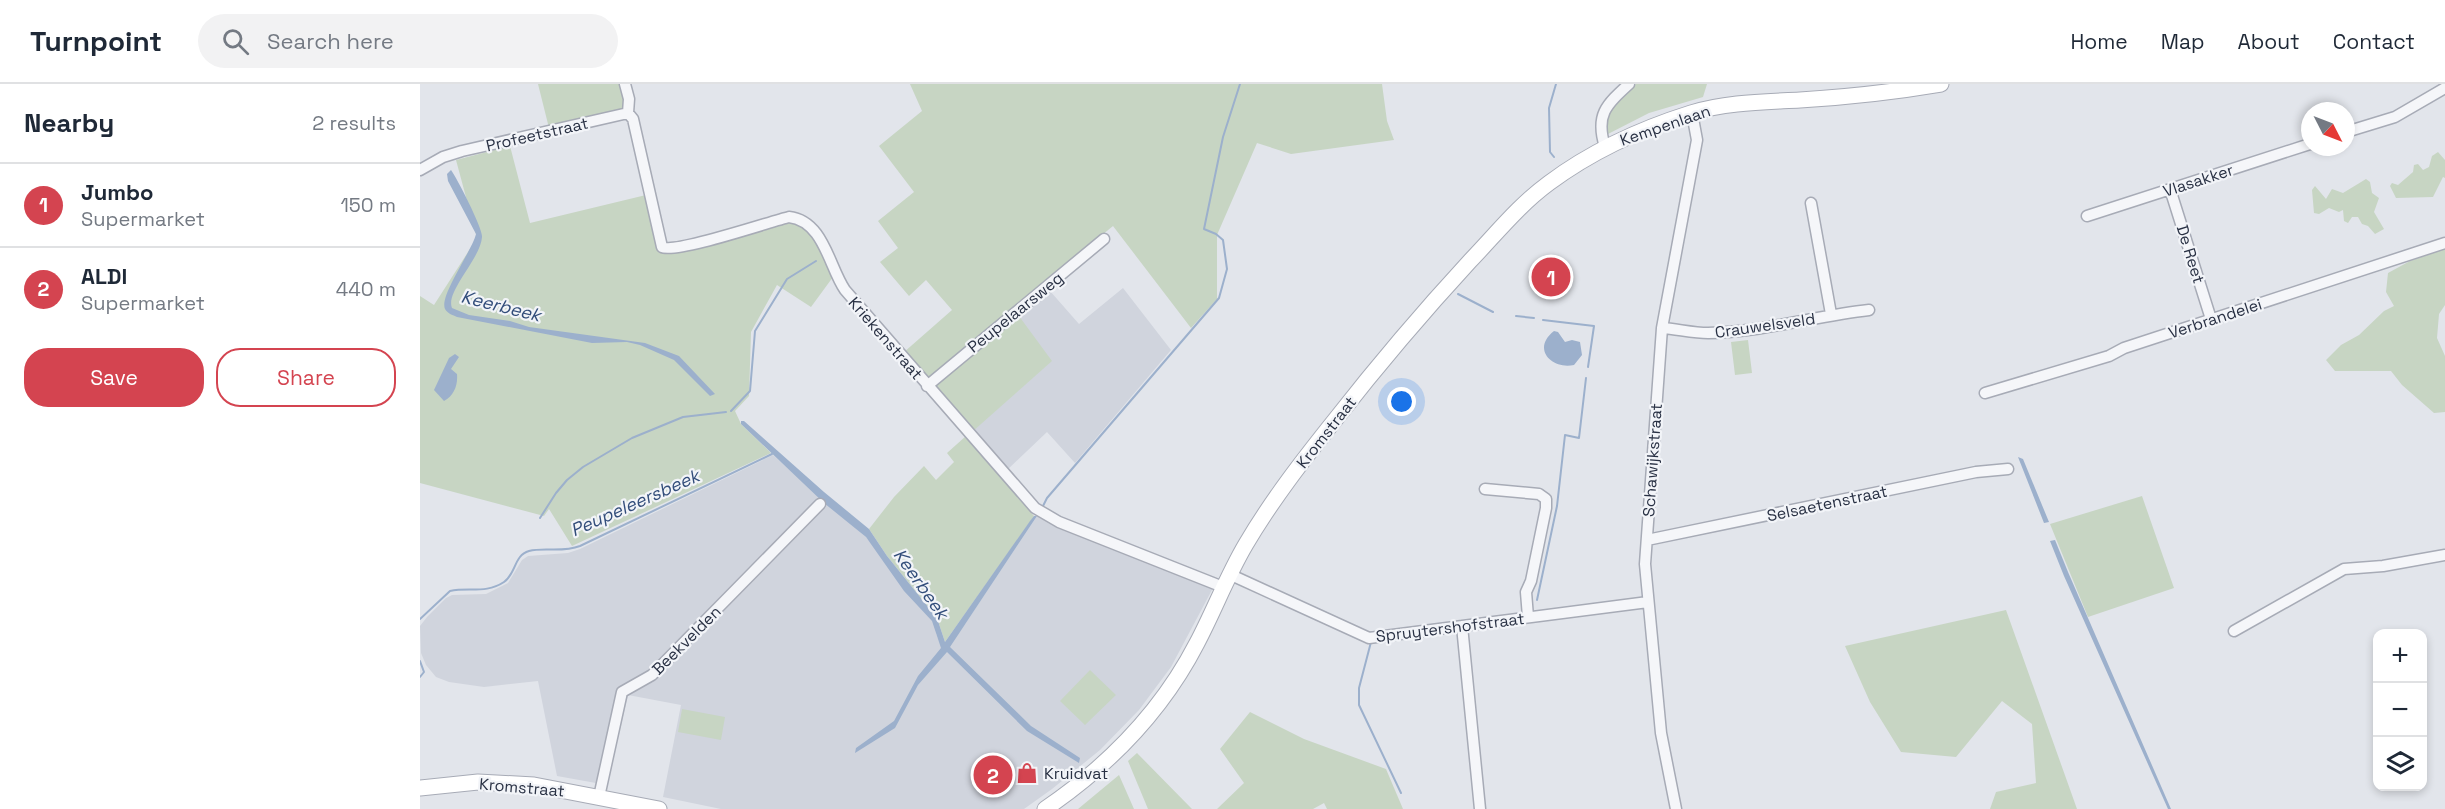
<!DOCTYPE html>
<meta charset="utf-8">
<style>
:root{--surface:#fff;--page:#f2f2f3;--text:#1f2937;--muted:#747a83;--line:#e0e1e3;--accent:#d44450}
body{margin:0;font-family:"Space Grotesk",sans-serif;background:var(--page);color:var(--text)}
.controls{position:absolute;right:18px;bottom:18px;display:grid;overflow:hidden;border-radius:12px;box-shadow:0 3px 9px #0003}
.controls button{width:54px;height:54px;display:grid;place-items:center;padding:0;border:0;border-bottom:2px solid var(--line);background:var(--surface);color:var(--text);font:30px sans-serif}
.compass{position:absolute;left:1881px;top:18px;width:54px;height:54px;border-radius:50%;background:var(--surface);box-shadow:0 3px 9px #0003;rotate:132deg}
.you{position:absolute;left:982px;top:318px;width:21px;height:21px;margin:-15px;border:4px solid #fff;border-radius:50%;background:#1a73e8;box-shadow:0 0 0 9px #1a73e833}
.badge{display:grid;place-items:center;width:39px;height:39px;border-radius:50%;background:var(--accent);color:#fff;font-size:20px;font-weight:700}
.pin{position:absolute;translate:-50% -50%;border:3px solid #fff;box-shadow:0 2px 6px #0006}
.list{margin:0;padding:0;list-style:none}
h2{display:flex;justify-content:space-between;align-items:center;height:78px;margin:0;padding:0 24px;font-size:26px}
h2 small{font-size:20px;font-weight:400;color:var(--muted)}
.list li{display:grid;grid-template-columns:39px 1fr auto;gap:18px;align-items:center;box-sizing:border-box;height:84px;padding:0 24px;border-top:2px solid var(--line)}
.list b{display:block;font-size:22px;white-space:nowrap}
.list p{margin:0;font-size:20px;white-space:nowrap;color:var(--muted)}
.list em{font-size:20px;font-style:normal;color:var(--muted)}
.actions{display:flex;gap:12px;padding:18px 24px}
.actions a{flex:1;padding:14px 0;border:2px solid var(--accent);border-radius:24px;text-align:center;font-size:21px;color:var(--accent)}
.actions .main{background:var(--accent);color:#fff}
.icon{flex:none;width:33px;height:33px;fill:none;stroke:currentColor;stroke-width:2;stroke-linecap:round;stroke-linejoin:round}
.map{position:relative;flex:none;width:2025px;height:725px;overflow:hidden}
header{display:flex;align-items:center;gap:36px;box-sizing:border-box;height:84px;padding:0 30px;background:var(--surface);border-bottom:2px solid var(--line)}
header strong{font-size:28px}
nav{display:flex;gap:33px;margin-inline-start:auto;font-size:21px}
.search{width:420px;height:54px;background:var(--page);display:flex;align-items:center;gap:15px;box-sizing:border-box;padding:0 21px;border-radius:33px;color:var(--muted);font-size:22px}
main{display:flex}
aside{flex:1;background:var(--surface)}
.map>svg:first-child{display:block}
.built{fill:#d0d4dd}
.green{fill:#c7d5c3}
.water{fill:#9cb0cc}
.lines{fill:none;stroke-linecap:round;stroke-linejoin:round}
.stream{stroke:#9cb0cc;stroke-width:2}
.street-casing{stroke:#a7abb6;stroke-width:13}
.secondary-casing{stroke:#a7abb6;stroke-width:17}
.street{stroke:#f5f6f9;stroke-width:10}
.secondary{stroke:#fff;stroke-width:15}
.labels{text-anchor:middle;stroke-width:4.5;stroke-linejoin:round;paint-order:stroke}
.street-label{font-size:16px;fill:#293144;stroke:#f2f4f8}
.poi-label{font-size:16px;fill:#293144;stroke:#f2f4f8;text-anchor:start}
.water-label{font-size:18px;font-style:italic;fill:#324d7a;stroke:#f2f4f8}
</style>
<header>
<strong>Turnpoint</strong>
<div class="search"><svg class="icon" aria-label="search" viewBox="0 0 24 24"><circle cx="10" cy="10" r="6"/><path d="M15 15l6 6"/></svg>Search here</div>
<nav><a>Home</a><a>Map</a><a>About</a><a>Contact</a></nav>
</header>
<main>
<aside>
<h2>Nearby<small>2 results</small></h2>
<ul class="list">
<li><span class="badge">1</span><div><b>Jumbo</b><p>Supermarket</p></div><em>150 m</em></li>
<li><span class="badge">2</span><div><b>ALDI</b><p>Supermarket</p></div><em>440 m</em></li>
</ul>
<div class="actions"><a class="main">Save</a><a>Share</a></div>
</aside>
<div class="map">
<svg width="2025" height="725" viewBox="0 0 2025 725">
<rect width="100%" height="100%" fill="#e2e5eb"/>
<path class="built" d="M623,199L659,240L703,204L751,266L655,379L627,348L585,388L549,350L595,228L592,224Z
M353,371L446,453L515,538L516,549L521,562L545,540L617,432L793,504L751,583L719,626L680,666L632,705L604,725H301L243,713L261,621L208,611L187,701L137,692L118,597L64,603L29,598L16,593L6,581L1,569L0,542L7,533L26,514L32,511L66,510L88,499L102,476L108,472L148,469L160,465Z"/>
<path class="green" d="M118,0H201L206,16L203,27L129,44Z
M490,0H962L967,37L974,56L871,70L837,59L797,151V215L771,244L693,142L593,224L632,277L552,348L483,269L532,226L506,196L489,212L460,178L478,164L458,137L494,108L459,62L502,27Z
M1216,0H1287L1283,13L1229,29L1188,50L1185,48L1187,30Z
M90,62L110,139L226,111L239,169L376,137L391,148L413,193L391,223L357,201L331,248L329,312L315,327L321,340L351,369L152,462L129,425L124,432L0,399V212L14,221L57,154L36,76Z
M2018,68L2025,76V94L2023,93L2013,113L1976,114L1970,102L1972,99L1978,101L1993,88L1994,81L1998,80L2003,86L2009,83L2012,72Z
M1946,95L1950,98L1952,109L1959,114L1954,128L1964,145L1955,150L1948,142L1942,140L1938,133H1932L1928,139L1924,137L1923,126L1919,128L1909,124L1899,130L1894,129L1892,106L1895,102L1906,115L1912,105L1923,109Z
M2025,165V221L2019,230L2017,254L2025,272V328L2014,329L1982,301L1971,287H1915L1906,276L1921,261L1939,251L1964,227L1974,222L1966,208L1968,189L1990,177Z
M1328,256L1332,289L1315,291L1311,258Z
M546,352L614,432L525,558L517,534L467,472L449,445L474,413L504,382L516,396L534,378L527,369Z
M1722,412L1754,504L1668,533L1630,440Z
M1586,526L1657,725H1570L1576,708L1616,699L1612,640L1582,617L1536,673L1481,668L1450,618L1425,562Z
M670,586L696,611L665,641L640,617Z
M262,625L305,633L301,656L258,648Z
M830,628L884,655L966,685L983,725H907L904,719L893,725H797L824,699L800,665Z
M717,669L772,725H728L708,677Z
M699,691L714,725H658Z"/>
<path class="water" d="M31,86C37,94 63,145 62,153C61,174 25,208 32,224L49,231L90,237L109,243L225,259L259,272L295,310L290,312L254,276L220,261L207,258L172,259L37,233C33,231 28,230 25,225C19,212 52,167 56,150L28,97L27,90Z
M1134,247L1138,248L1145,258L1152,256L1160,258L1162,271L1154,281C1132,286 1111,265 1134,247Z
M35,270L39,273L31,285L37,290C38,301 34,312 24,317L14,306L29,274Z
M321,337H324L404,408L449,445L467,472L517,534L525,558L610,437L614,432H617L530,563L611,642L660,674L659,679L607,647L527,568L498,601L475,644L435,669L436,664L474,637L498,592L521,564L512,537L484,507L446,453L404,419L321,340Z
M1598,373L1603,375L1629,438L1624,439Z
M1635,456L1648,488L1751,725H1748L1644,492L1630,457Z"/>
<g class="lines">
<path class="stream" d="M1134,73L1130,68L1129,24L1136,0
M1038,210L1073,228
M1096,232L1114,234
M1123,236L1174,242L1168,283
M311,327L330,307L335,247L367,195L396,177
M622,424L627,414L799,214L807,185L803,156L796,150L784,145L803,53L820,0
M120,434L136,409L147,396L163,383L212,354L263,333L306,328
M1117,516L1137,422L1145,351L1159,354L1166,294
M0,535L30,507C49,503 66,510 84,498C96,490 94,471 109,467C125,463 142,469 160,462L352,370
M951,558L939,604V621L981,709
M0,577L4,588L0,593"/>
<defs>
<path id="street" d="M205,0L209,15L208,29
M208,29L213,35L242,163C255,170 349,138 369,133C404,137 409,183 425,206L615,424L639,438L803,503
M1926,48L1975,33L2025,4
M1185,63C1175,31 1186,21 1209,0
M0,86L23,73L42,67L208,29
M1750,105L1791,235
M1391,119L1411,230
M1667,132L1890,60
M1242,244C1257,245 1273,249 1288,249C1343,248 1395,232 1449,226
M507,302L684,155
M1565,309L1689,272L1704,264L2025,159
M1065,405L1119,410L1126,415V424L1111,497L1106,508L1108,533
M1227,456L1556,388L1588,385
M809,490L949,554L1228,518
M1042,542L1060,725
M1814,547L1924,485L1963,482L2025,471
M179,713L202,608L232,591L400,420
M1256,725L1241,649L1225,480L1242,244L1277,56L1272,29"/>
<path id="secondary" d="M0,704L58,698L114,701L239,725
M625,725C688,682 742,627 777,559C794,527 807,492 826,460C852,416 883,376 915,336C958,281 1003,228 1050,177C1076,150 1099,121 1129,99C1172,67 1220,45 1271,29C1307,18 1344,18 1380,16C1427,13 1474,8 1521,0"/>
</defs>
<use href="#street" class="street-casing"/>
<use href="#secondary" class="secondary-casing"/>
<use href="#street" class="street"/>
<use href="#secondary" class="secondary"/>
</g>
<defs>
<symbol id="shop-bare" viewBox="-9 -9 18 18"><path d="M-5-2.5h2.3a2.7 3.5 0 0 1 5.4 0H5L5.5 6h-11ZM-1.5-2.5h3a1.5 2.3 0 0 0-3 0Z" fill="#d44450" stroke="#f2f4f8" stroke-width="2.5" paint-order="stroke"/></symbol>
</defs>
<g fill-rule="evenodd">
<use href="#shop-bare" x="592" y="674" width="30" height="30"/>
</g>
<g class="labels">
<g class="street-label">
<text transform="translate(1245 41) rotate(-19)" y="6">Kempenlaan</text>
<text transform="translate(117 50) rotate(-13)" y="6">Profeetstraat</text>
<text transform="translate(1778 96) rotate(-18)" y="6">Vlasakker</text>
<text transform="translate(1771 170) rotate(73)" y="6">De Reet</text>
<text transform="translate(595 228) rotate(-39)" y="6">Peupelaarsweg</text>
<text transform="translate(1795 234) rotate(-18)" y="6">Verbrandelei</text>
<text transform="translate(1345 241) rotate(-8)" y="6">Crauwelsveld</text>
<text transform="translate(466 254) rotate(49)" y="6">Kriekenstraat</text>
<text transform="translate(906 348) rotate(-52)" y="6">Kromstraat</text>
<text transform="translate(1232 376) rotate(-86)" y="6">Schawijkstraat</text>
<text transform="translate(1407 419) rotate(-12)" y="6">Selsaetenstraat</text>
<text transform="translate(1030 543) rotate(-7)" y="6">Spruytershofstraat</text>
<text transform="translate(266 556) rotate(-45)" y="6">Beekvelden</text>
<text transform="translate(102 703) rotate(5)" y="6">Kromstraat</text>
</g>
<g class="poi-label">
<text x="624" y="695">Kruidvat</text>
</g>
<g class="water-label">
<text transform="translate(81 222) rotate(14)" y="6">Keerbeek</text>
<text transform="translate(215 419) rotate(-24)" y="6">Peupeleersbeek</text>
<text transform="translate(501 500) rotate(55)" y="6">Keerbeek</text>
</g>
</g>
</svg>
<div class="controls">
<button>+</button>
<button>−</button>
<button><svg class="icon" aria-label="layers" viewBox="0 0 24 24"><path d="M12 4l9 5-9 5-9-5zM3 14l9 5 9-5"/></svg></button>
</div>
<svg class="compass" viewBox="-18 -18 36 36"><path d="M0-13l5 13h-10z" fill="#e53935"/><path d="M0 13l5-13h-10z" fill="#747a83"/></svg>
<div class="you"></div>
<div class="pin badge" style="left:1131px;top:193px">1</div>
<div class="pin badge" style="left:573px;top:691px">2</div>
</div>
</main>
